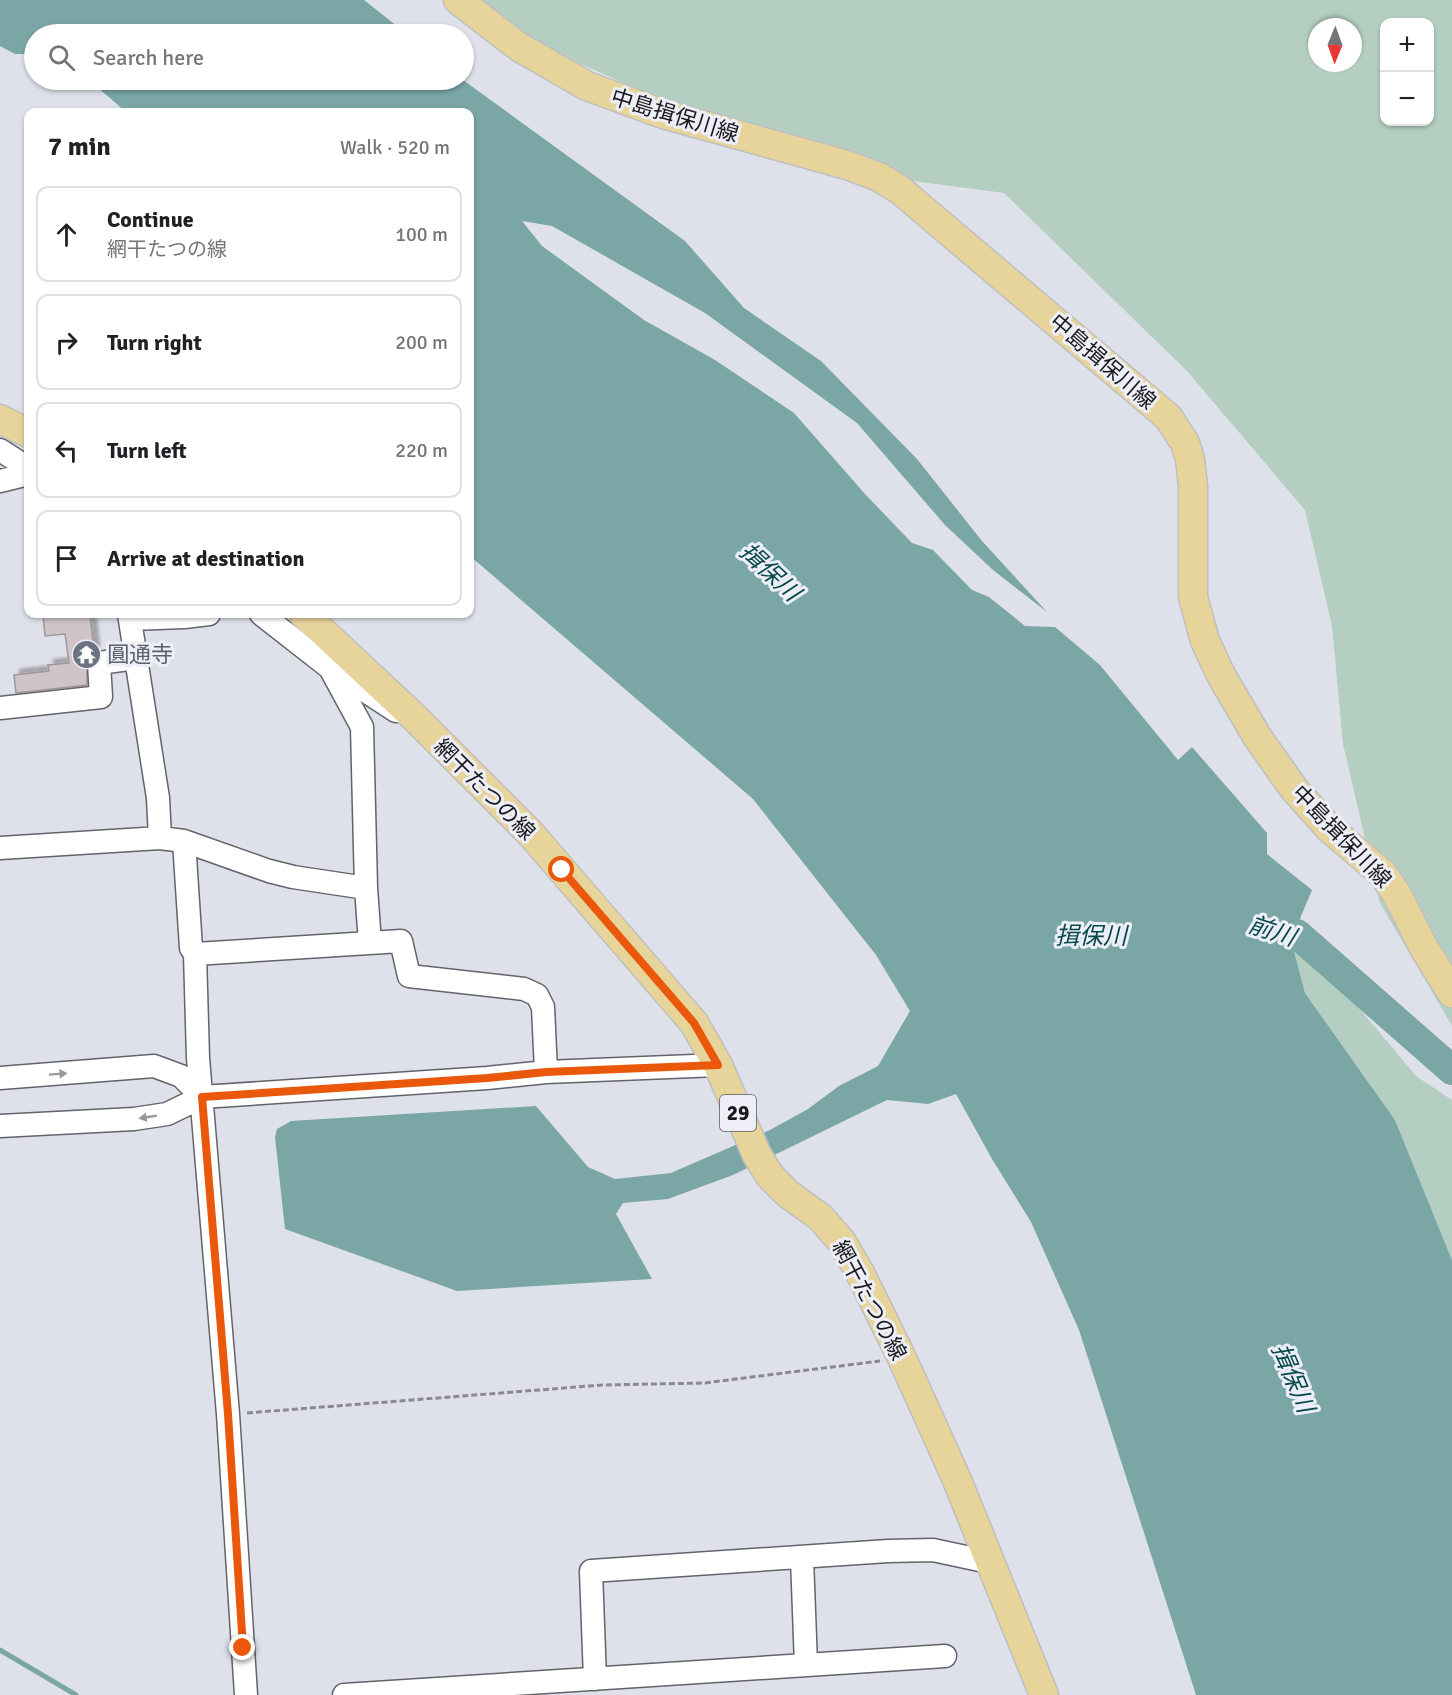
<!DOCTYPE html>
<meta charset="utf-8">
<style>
:root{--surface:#fff;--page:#f6f6f6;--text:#202124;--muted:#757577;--line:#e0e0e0}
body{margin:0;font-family:Signika,"Noto Sans JP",sans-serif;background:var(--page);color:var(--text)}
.controls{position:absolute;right:18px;top:18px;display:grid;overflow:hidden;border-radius:12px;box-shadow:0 2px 4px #0004}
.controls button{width:54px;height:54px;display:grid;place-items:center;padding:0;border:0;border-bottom:2px solid var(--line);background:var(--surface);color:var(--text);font:30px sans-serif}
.compass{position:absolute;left:1308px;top:18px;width:54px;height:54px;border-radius:50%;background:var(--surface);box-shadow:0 2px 4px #0004;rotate:181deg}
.stop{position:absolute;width:18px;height:18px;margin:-14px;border:4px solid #ea580c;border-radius:50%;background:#fff}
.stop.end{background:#ea580c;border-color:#fff;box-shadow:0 2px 6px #0008}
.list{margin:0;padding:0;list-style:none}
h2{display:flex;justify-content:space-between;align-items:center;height:78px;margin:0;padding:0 24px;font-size:26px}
h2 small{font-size:20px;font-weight:400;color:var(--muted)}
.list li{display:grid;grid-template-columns:39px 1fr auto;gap:18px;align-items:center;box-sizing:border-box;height:96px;margin:0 12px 12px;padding:0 12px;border:2px solid var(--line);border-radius:12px}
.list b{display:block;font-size:22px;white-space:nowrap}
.list p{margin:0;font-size:20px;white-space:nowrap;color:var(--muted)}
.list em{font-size:20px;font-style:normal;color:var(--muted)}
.icon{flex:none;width:33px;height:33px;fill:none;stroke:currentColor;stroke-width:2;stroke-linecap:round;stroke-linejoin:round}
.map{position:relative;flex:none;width:1452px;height:1695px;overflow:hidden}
.search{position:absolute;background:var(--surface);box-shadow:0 2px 4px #0004;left:24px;top:24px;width:450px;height:66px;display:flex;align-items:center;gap:15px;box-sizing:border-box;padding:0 21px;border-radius:33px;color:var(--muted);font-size:22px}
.panel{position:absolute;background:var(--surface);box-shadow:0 2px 4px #0004;left:24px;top:108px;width:450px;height:510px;border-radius:12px}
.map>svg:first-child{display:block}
.green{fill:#b4cfc1;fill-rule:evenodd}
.water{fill:#7ba6a6}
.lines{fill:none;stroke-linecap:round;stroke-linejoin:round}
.stream{stroke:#7ba6a6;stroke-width:5}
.river{stroke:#7ba6a6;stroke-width:30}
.building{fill:#cfc5c8;stroke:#a1979b;stroke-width:1.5;filter:url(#shadow)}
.minor-casing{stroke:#62636b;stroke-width:25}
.major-casing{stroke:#bfbfbf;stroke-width:31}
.path{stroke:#898a91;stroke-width:3;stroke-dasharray:6 3;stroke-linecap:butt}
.minor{stroke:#fff;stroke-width:22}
.major{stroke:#e6d49b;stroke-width:28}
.oneway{fill:#989899}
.route{stroke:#ea580c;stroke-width:8}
.labels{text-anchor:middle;stroke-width:6;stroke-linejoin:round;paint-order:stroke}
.shield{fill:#edeef7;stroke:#59595e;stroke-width:1.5}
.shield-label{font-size:21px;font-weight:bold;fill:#19191c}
.street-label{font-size:22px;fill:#19191c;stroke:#edeef7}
.worship-label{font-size:22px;fill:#5b616d;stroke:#edeef7;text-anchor:start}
.water-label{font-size:24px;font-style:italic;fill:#064a4b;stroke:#edeef7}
</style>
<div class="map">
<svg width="1452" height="1695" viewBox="0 0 1452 1695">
<defs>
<filter id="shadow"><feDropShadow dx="5.5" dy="-5.5" stdDeviation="1.5" flood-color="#0004"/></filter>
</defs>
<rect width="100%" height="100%" fill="#dfe1ea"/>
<path class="green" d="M481,0H1452V1026L1380,903L1343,744L1332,626L1305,510L1187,371L1004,193L906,180L699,116L535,44ZM1384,22H1430V122H1384ZM1317,27H1353V63H1317Z
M1305,930L1323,947L1354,1002L1416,1076L1452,1100V1260L1395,1120L1305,993L1291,940Z"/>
<path class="water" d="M0,0H364L407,34H34V54H15L0,46Z
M89,80H463L685,241L744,308L821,361L917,459L982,541L1047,612L993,570L945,525L857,423L705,313L552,226L522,221L542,246L644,320L715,360L794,413L865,494L912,543L933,550L972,590L989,597L1025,626L1055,627L1100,665L1178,760L1192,747L1267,833V854L1312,890L1291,940L1305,993L1395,1120L1452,1260V1695H1196L1079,1330L1031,1222L992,1159L956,1094L928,1104L887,1100L733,1175L668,1199L623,1203L616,1214L652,1279L457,1291L285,1229L275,1137L277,1129L291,1121L536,1106L588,1167L615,1179L671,1173L770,1130L808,1109L839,1086L878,1066L910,1011L876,955L753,799L470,556V112H126Z"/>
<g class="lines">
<path class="stream" d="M0,1650L76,1695"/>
<path class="river" d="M1255,924L1297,934L1452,1070"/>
</g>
<path class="building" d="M43,614H90L94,651L87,658V685L16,693L14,675L49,671L48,665L69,663L65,634L45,636Z"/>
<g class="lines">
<defs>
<path id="minor" d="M0,450L28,468
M0,481L28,474
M129,614L158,798L160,838
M261,614L330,668L396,711
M130,619L184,617L209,614
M330,668L362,727L366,888L370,943
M0,708L101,697L99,663L136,658
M184,841L269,871L293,877L366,888
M0,848L160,838L184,841L191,948L195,954L198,1058L228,1414L246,1695
M195,954L401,941L409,976L524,989L537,995L543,1007L546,1072
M0,1078L154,1066L181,1076L202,1097
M0,1126L134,1119L167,1114L202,1097L487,1078L546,1072L718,1065
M802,1558L806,1665
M595,1679L591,1571L888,1551L933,1550L989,1562
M344,1695L945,1656"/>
<path id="major" d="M458,0L519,47L587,86L663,114L847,165L879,177L900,190L1168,417L1185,443L1190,459L1193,486V597L1205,641L1222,677L1258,738L1294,789L1330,829L1383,874L1398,896L1424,948L1452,993
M0,419L28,433
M304,614L414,717L531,834L694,1023L718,1065L757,1155L770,1176L788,1194L820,1217L842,1242L860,1273L902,1358L957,1480L1044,1695"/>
</defs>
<use href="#minor" class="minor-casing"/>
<use href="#major" class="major-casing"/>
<path class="path" d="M247,1413L602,1385L704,1383L880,1361"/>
<use href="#minor" class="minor"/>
<use href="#major" class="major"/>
</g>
<defs><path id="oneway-solid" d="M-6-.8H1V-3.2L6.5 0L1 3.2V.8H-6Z" transform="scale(1.5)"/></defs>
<g class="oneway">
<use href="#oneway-solid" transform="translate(58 1074) rotate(-4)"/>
<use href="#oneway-solid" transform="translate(148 1117) rotate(171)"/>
</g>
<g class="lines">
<path class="route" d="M243,1648L228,1414L202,1097L487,1078L546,1072L718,1065L694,1023L562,870"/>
</g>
<defs>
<symbol id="temple-disc" viewBox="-11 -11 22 22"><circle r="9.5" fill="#6b7280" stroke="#edeef7"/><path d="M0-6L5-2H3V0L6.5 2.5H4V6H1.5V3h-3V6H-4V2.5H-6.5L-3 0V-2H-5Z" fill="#fff"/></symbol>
</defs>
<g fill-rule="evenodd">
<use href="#temple-disc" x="70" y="638" width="33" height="33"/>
</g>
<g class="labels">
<rect class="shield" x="720" y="1095" width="36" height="36" rx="4.5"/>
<g class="shield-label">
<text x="738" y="1120">29</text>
</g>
<g class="street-label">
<text transform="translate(675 115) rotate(17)" y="8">中島揖保川線</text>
<text transform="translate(1103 361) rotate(41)" y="8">中島揖保川線</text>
<text transform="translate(485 789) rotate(45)" y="8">網干たつの線</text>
<text transform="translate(1342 836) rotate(46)" y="8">中島揖保川線</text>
<text transform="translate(870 1300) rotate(62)" y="8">網干たつの線</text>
</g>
<g class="worship-label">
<text x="107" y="662">圓通寺</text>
</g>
<g class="water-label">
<text transform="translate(770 572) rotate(43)" y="8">揖保川</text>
<text transform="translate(1272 931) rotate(18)" y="8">前川</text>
<text x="1091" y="944">揖保川</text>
<text transform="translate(1293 1378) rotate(67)" y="8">揖保川</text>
</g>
</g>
</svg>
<div class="controls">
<button>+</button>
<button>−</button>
</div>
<svg class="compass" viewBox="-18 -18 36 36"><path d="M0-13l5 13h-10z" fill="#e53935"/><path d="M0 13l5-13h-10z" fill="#757577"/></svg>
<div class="stop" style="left:562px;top:870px"></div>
<div class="stop end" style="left:243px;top:1648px"></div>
<div class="search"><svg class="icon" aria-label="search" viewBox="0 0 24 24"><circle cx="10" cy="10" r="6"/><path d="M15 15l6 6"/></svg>Search here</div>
<section class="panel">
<h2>7 min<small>Walk · 520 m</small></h2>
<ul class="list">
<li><svg class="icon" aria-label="ahead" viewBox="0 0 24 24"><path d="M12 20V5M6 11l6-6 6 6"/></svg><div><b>Continue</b><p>網干たつの線</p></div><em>100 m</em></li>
<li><svg class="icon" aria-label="right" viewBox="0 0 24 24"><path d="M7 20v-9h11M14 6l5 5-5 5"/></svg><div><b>Turn right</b></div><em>200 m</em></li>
<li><svg class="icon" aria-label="left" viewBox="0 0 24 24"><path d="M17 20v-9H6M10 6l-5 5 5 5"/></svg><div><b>Turn left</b></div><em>220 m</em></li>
<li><svg class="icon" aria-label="arrive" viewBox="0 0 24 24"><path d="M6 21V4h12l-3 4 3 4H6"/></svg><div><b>Arrive at destination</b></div></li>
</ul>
</section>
</div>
